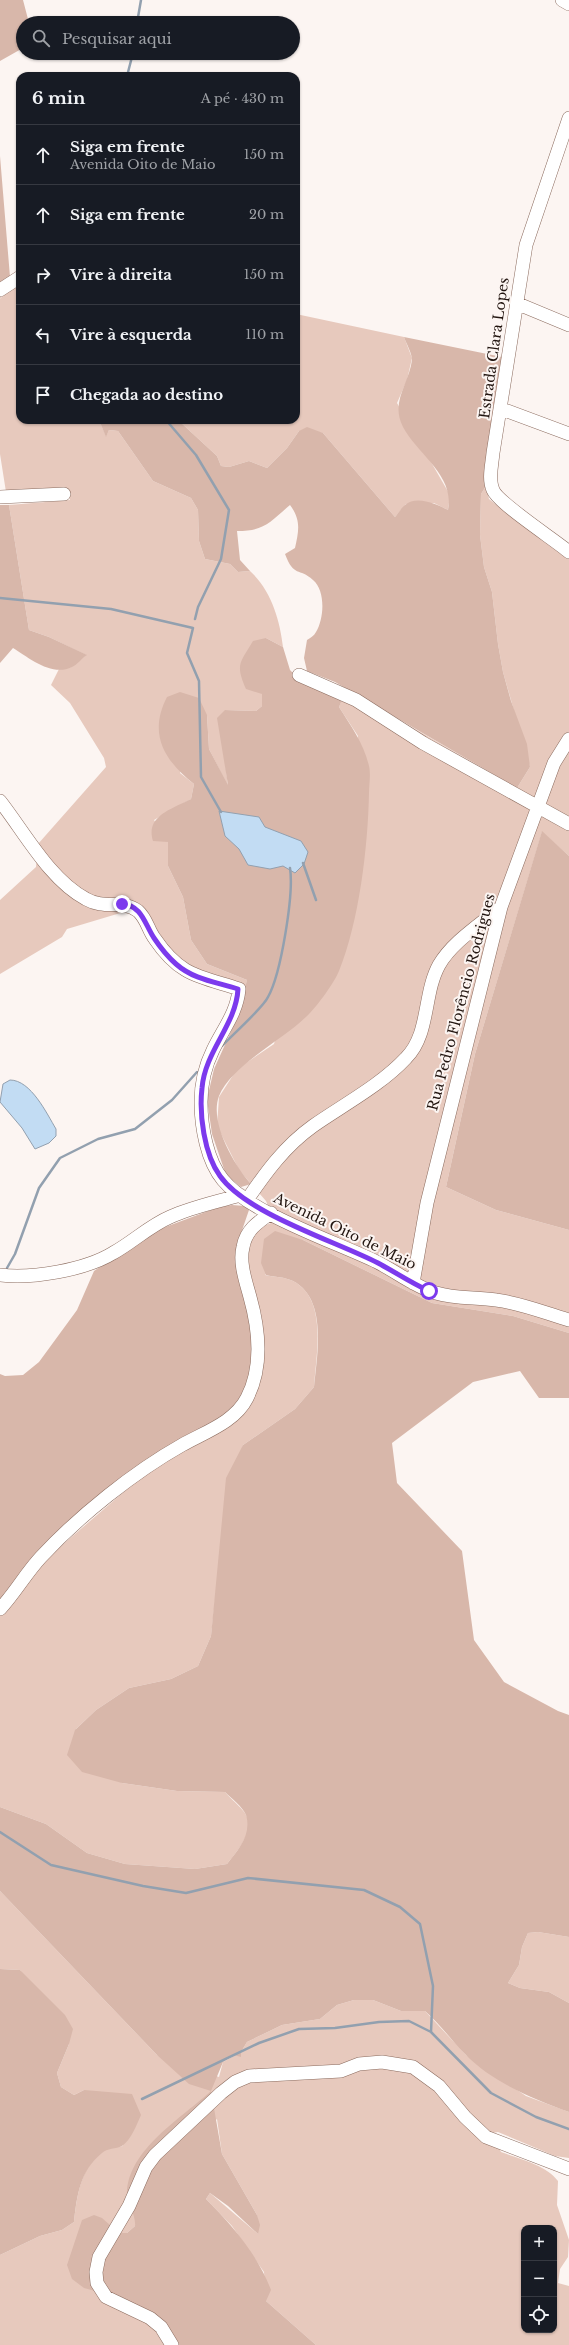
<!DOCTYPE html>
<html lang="pt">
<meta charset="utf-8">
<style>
:root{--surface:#171b24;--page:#242831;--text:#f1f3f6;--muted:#9ea1a6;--line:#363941}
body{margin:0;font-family:"Libre Baskerville",serif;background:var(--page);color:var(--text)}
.controls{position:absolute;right:12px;bottom:12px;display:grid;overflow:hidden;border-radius:8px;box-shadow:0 1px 3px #0004}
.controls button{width:36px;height:36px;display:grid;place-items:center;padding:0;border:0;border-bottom:1px solid var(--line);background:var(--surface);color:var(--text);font:20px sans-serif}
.stop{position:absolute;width:12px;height:12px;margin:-9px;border:3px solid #7c3aed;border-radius:50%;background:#fff}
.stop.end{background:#7c3aed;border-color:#fff;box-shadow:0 1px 4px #0008}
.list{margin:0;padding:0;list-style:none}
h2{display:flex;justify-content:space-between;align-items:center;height:52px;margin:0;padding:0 16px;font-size:17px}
h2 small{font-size:13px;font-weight:400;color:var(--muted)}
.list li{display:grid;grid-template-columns:26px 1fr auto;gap:12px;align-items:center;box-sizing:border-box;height:60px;padding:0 16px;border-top:1px solid var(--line)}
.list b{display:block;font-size:15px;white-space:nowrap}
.list p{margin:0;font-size:13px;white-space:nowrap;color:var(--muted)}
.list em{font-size:13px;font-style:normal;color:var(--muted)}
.icon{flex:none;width:22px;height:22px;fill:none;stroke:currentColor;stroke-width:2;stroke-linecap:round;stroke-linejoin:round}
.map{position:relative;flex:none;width:569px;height:2345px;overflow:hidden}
.search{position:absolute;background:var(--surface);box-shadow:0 1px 3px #0004;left:16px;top:16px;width:284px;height:44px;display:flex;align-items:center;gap:10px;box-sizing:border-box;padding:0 14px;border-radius:22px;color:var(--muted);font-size:15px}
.panel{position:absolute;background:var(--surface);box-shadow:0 1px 3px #0004;left:16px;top:72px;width:284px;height:352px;border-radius:12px}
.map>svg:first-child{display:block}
.green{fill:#e7c9bd;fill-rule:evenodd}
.forest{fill:#d8b7aa}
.water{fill:#c2dcf3;stroke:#92a0af}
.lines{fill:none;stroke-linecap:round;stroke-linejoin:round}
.stream{stroke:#92a0af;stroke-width:2.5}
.minor-casing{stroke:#8b6b5e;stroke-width:14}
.minor{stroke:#fff;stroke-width:13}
.route{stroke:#7c3aed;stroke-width:5}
.labels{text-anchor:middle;stroke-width:4;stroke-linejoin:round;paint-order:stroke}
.street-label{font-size:14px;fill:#221510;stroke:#fcf5f2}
</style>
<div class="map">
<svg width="569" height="2345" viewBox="0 0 569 2345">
<rect width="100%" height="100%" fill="#fcf5f2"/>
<path class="green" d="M20,275V420H99L106,436L109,430L118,431L153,481L191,498L198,510L199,541L205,559L230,564L238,572L250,571C271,590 280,620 283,647L266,638L262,706L256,711L225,710L224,753L228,786L209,749L207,715L180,773L194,784L191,799L154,820L168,842V866L183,897L191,940L207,964L247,980L245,992L201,981L145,925L127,911L67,929L62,937L0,974V900L36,867L38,844L106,767L104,758L70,703L51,685L59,669L71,667L86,655L49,637L29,630L9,505L70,500L68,490L6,492L0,454V299Z
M296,314L404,337L412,358L407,380L397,403L450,495L448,510L434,503L406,504L395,517L323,433L299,431L287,448L267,468L249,461L229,467L221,466L217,456L178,420H296Z
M486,486L489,499L499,507L569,554V856L542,832L475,1054L446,1187L496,1210L569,1230V1333L513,1316L432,1303L303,1240L265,1275C274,1277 285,1277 293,1281C328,1299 316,1355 314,1387L295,1409L243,1445L219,1564L211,1636L198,1666L171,1679L129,1688L96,1710L76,1729L122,1783L177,1791L225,1792C231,1799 240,1806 245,1813C256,1831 237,1851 227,1864L195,1869L125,1864L87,1853L46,1824L0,1807V1613L39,1565L133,1484L246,1264C248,1242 253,1227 275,1222L266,1201L239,1170L217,1126L219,1097L237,1069L274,1044L358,736L339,707L346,689L517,788L530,767L503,672L498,644L492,592L484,567L480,535L481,494Z
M0,1891L157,2055L219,2077L223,2062L241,2052L247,2042L282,2025L320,2019L337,2005L354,2000H373L401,2011H425L466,2055L526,2096L569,2112V2158L555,2156L498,2132L492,2133L501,2152C519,2159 546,2165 558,2181L557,2205L569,2240L568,2257L560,2269L558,2283L569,2286V2345H316L266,2301L264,2272L232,2226L206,2199L210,2193L258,2234L257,2215L222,2154L217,2119L127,2195L136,2219L135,2226L127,2233H119L114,2296L177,2345H0V2255L40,2236L62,2230L74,2222C77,2196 80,2169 102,2152C107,2148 116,2147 123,2146L84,2090L74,2095L61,2087L57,2073L69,2044L20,1970L0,1969ZM524,2228H554V2330H524Z
M538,1932L569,1937V2003L549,1992L520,1988L508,1983L519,1965L522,1947L528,1933Z"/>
<path class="forest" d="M0,0H23L29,23H23V48L0,61Z
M0,156L10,277L0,299Z
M404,337L502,357L486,486L481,494L480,535L484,567L492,592L498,644L503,672L511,701L527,744L530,767L517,788L335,682L307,671L304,658L307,640C310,638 314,636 316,632C324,619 326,591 313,580C299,567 294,578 285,554L295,548C299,530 301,520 290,505C270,522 265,531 237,531L240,560L250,571L238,572L230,564L205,559L199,541L198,510L191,498L153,481L118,431L109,430L106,437L99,420H178L217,456L221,466L229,467L249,461L267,468L287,448L299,431L307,427L323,433L395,517C398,514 401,508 405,505C416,495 437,504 448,510C455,475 417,454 403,427C390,402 409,384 412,360C412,353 406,343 404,337Z
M0,505H9L29,630L49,637L87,655C82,658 77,665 72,667C52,677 29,658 13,648L0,663Z
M266,638L283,647L290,670L301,681L342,700L339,707C351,726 364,744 369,766C371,774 369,785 369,793C368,847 359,922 339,971C334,983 318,1005 309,1014C284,1040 232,1064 219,1096C209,1122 234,1165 251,1184L241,1187L226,1175L212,1134L207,1099L214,1069L238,1016L247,980L207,964L191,940L183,897L168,866V842L153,841C145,816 172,809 191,799L194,784C164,760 148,734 167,697L180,692L199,698L207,715L209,749L228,785L217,718L225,710L256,711L262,706V694L246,689C235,664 240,663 253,641Z
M542,831L569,856V1230L496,1210L446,1187L475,1054Z
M232,1205L245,1206L249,1210L239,1239L253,1343L252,1367L246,1390L235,1407L211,1424L171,1444L0,1601V1374L5,1376L23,1375L39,1362L77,1310L94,1271L152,1232L219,1207Z
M275,1231L303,1240L432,1303L513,1316L569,1333V1398H539L520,1371L473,1382L392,1443L397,1483L462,1551L474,1640L504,1682L558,1711L569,1715V1937L538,1932L528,1933L522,1947L519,1965L508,1983L520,1988L549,1992L569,2003V2112C532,2098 493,2083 465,2054C451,2040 440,2024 425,2011H401L373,2000H354L337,2005L320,2019L282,2025L247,2042L241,2052V2057L234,2055L223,2062L211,2091L222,2154L257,2215L260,2225L258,2234L228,2206L210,2193L206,2199C232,2225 258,2255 271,2290L266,2301L316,2345H177L114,2296L84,2288L72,2279L67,2265L82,2220L94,2215L102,2218L119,2233H127L135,2226C136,2215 128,2205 127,2194C127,2150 183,2117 211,2091L189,2084L157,2055L0,1891V1807L46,1824L87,1853L125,1864L195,1869L227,1864C238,1850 252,1835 246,1815C243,1807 231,1798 225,1792L177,1791L122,1783L82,1772L67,1755L75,1730L96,1710L129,1688L171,1679L198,1666L211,1636L226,1478L243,1445L295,1409L314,1387C317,1355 328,1299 293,1281C285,1277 274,1277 266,1275L261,1263L264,1239Z
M0,1969L20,1970L65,2015L73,2029L69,2044L57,2073L61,2087L74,2095L84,2090L132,2094L141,2115C137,2124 131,2140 122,2146C116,2149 107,2148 102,2153C80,2171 77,2195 74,2222L62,2230L40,2236L0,2255Z"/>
<path class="water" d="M219,811L259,817L265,827L301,841L308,852L304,864L295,873L283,866L270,869L248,865L239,849L225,836Z
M10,1080C31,1080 47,1114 56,1129V1136L49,1143L35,1149L22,1128L0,1102L3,1084Z"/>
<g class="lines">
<path class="stream" d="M137,23L141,0
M127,76L133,53
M166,420L196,455L229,510L221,559L198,607L195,619
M0,598L111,609L193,628L187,653L199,681L201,777L221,812
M303,863L316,900
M222,1046C232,1035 263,1008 268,997C281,974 294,894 290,868
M7,1268L15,1254L39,1188L60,1158L98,1139L135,1129L172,1100L197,1072
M0,1832L51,1865L143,1886L186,1893L248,1878L364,1890L400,1907L420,1924L433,1986L431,2032
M142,2099L259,2043L299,2029L335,2028L379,2022L409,2021L431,2032L491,2093L536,2117L569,2129"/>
<defs>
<path id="minor" d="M562,0L569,4
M569,118L526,245L493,453C492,465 488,479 493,490C498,503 555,540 569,552
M0,290L20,277
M516,303L569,325
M502,409L569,434
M0,497L64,494
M299,675L356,700L423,743L569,824
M0,801C25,833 50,880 86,899C105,910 122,899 138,911C147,919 148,930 155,939C180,976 199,976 239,989C237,1013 223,1029 213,1050C205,1066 201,1084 201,1102C201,1127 207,1161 223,1180C251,1214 336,1242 377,1262C397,1272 415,1287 436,1293C455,1299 477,1297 496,1300C521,1303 545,1313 569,1320
M247,1200C266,1172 285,1146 313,1126C343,1105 381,1085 406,1058C430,1034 423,994 439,965C452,942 481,924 501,907
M0,1275C32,1279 85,1270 113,1253C133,1242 149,1226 170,1217C192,1207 217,1202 240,1195
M413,1283L427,1203L501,907L554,763L569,739
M0,1609C15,1593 26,1573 41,1557C79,1516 134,1472 182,1445C205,1432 235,1422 247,1398C263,1367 259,1329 250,1297C246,1282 239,1263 243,1247C246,1230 258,1222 271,1213
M172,2345L161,2327L150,2318L106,2297L97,2283L96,2272L99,2257L129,2206L146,2167L155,2155L221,2093L235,2082L249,2076L341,2071L359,2064L382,2062L413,2067L439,2086L465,2117L486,2137L569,2169"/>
</defs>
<use href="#minor" class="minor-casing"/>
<use href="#minor" class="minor"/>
</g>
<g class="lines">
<path class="route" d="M122,904C142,905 145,925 154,938C160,947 168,957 176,964C194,980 217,982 238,989C236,1025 205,1051 202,1088C199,1114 204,1154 220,1176C247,1214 335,1241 378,1263C395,1272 411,1283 429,1291"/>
</g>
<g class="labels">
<g class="street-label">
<text transform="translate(494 348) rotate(-82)" y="5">Estrada Clara Lopes</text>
<text transform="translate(461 1002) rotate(-75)" y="5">Rua Pedro Florêncio Rodrigues</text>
<text transform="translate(345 1231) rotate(26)" y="5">Avenida Oito de Maio</text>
</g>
</g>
</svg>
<div class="controls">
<button>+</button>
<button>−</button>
<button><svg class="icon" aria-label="locate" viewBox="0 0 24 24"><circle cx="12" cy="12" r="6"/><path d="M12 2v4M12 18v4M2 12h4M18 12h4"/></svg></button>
</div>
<div class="stop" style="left:429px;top:1291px"></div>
<div class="stop end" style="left:122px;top:904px"></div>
<div class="search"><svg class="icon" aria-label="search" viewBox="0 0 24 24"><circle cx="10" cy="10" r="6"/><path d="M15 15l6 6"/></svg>Pesquisar aqui</div>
<section class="panel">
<h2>6 min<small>A pé · 430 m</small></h2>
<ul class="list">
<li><svg class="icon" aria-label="ahead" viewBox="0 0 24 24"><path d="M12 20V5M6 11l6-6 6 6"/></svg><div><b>Siga em frente</b><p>Avenida Oito de Maio</p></div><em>150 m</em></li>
<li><svg class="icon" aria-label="ahead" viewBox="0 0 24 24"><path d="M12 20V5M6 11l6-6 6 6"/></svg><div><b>Siga em frente</b></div><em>20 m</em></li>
<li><svg class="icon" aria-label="right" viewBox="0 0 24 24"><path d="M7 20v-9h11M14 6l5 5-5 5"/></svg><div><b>Vire à direita</b></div><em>150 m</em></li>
<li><svg class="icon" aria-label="left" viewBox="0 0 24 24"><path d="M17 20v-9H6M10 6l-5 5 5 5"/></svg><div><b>Vire à esquerda</b></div><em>110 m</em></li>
<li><svg class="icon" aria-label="arrive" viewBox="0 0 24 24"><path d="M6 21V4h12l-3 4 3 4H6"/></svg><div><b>Chegada ao destino</b></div></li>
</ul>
</section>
</div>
